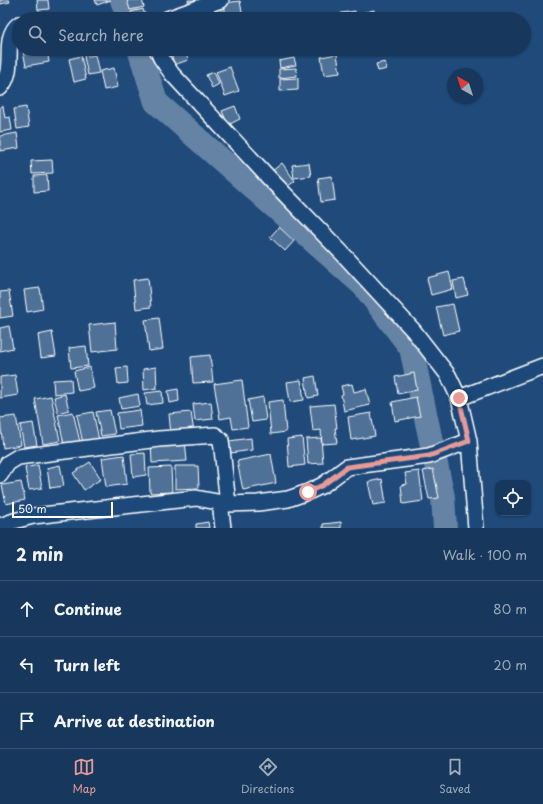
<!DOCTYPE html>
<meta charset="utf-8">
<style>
:root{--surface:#17385c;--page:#244365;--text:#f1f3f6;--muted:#9eacbb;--line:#365272;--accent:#e69b98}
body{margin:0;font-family:"Playpen Sans",sans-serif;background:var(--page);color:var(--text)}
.controls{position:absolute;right:12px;bottom:12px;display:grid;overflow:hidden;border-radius:8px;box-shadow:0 1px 3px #0004}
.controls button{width:36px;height:36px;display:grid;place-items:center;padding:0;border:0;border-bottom:1px solid var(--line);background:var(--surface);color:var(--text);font:20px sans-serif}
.compass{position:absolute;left:447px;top:68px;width:36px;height:36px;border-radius:50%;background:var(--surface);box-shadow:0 1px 3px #0004;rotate:321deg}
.scale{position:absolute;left:12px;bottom:10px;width:101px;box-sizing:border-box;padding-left:4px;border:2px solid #fff;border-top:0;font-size:11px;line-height:14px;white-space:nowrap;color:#fff;-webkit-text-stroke:3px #1f4a7a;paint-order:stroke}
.stop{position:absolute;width:12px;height:12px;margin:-9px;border:3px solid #e69b98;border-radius:50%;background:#fff}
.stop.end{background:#e69b98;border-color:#fff;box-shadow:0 1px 4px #0008}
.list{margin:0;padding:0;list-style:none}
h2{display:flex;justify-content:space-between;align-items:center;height:52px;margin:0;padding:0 16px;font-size:17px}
h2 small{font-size:13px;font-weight:400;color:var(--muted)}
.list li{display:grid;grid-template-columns:26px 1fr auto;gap:12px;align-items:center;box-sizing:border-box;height:56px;padding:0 16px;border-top:1px solid var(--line)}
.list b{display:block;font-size:15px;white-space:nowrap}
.list em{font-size:13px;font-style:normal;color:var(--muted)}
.icon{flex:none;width:22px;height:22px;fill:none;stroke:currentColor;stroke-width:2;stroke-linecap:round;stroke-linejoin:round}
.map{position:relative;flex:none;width:543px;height:528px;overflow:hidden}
.search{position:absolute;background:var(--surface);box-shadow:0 1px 3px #0004;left:12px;right:12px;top:12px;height:44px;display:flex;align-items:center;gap:10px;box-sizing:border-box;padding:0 14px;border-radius:22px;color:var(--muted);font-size:15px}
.sheet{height:220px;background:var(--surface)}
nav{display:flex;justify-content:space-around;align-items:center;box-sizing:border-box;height:56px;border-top:1px solid var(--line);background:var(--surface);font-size:11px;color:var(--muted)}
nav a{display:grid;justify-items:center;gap:2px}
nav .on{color:var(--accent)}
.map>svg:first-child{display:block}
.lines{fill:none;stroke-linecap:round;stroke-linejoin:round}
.river{stroke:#6583a4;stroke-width:24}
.building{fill:#507197;stroke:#fff}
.minor-casing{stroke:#fff;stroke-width:18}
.minor{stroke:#1f4a7a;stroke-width:15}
.route{stroke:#e69b98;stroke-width:5}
</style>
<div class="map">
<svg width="543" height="528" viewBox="0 0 543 528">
<rect width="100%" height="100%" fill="#1f4a7a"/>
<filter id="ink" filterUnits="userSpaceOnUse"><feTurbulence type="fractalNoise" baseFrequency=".025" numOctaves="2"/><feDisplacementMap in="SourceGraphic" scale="8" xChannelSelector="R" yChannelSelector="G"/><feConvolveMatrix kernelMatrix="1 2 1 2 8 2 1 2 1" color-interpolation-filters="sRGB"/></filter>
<g filter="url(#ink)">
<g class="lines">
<path class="river" d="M122,0L129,19
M139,49L156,102L363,285L411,348L443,497L445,528"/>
</g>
<path class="building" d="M0,0H9L10,2L0,4Z
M37,0H48L49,9L38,10Z
M95,0H111L97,5Z
M127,0H142L144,7L130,10Z
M188,0H204L189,4Z
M240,1L243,18L226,19L224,3Z
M221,3L223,19H211L209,5Z
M143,9L146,19H133L131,12Z
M374,10L375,19H362L361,13Z
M355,11L356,19H341V13Z
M33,49H47L49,62L26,66L23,51Z
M81,49H96L97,52L82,55Z
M165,49H185L188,60L174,65L172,56L168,57Z
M337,54L340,73L324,75L321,57Z
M95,55L99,73L88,75L84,57Z
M81,56L86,79L74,82L69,59Z
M294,58L296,65L280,68L279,61Z
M385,62L387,69L378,71L376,64Z
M230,67L239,91L225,96L216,72Z
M114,68L118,87L104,90L100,71Z
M296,68L297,76L279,78V69Z
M214,72L219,84L212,88L206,75Z
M298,78V90L280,91V79Z
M3,106L5,118L10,117L12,130L0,132V107Z
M235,106L240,119L228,125L222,111Z
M26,107L29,127L17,129L14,109Z
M17,133L19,148L0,151V136Z
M52,160L53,173L32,174L31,161Z
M282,163L295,181L284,189L271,172Z
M309,163L311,176L294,178L292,165Z
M47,175L48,191L34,192V176Z
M332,176L335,200L321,202L318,178Z
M279,227L294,241L285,251L270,237Z
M449,272L453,289L431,295L427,278Z
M148,278L151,307L136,309L133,280Z
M464,279L468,295L456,298L453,281Z
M40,288L43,309L27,312L24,290Z
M9,291L13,316L0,318V292Z
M453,304L459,331L443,335L436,307Z
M159,318L163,349L149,351L145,320Z
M115,322L117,349L92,352L89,325Z
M9,326L13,348L0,351V328Z
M52,332L56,356L41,358L38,335Z
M86,346L88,366L71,368L69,348Z
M210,355L213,382L193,383L191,357Z
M90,367L94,388L78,391L74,371Z
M127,367L128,383L118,384L116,368Z
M156,367L157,388L144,390L143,369Z
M414,373L417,390L398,394L395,377Z
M15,375L18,395L0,398V377Z
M315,376L318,396L308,398L305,378Z
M71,379L72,392L54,394L53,380Z
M242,380L248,427L233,429L231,417L220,419L214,384Z
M301,380L304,400L290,402L287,382Z
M352,384L354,392L366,389L370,405L344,411L341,395L343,394L341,386Z
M178,389L179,401L170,403L168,391Z
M162,391L163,403L147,405L145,393Z
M65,394L69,410L58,413L54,397Z
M138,394L140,406L121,409L119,398Z
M51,396L60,441L43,444L35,399Z
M263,397L266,420L252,422L248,400Z
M416,397L420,416L395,421L392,402Z
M283,400L286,432L271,434L268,402Z
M211,402L213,419L195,421L193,404Z
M334,404L337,428H335L337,443L322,444L321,430L313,431L310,406Z
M110,410L115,434L101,436L96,412Z
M140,410L142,426L119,429L117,413Z
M73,412L80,442L64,445L58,415Z
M93,412L99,440L83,444L77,415Z
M191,412L194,433L171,435L169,414Z
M371,413L375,436L351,440L348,417Z
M16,416L21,445L3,448L0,418Z
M33,423L37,445L24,447L20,425Z
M302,437L305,465L289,467L287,439Z
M251,438L252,450L231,453L229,441Z
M321,438L323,463L308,464L306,439Z
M185,440L187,461L152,463L151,442Z
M145,453L146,475L133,477L131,454Z
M271,454L276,483L243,490L237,461Z
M124,455L127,484L106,487L102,458Z
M90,462L101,479L84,490L73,473Z
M38,465L42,488L29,490L25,468Z
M60,465L64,486L50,488L47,468Z
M175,466H198L199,488L175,489Z
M171,467L172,492L150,493L149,468Z
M433,469L439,498L429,499L423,471Z
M419,471L423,501L403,504L401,485L407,484L405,473Z
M382,479L386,503L373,505L368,482Z
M21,482L25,500L6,504L2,485Z
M208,522L209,528H196V524Z
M341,522V528H323V524Z"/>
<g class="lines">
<defs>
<path id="minor" d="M167,19L221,0
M157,49L161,58L172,74L270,179L342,253L413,330L448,375L459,398L543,366
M0,88C18,68 0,39 19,24
M459,398L469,441L476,528
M0,475L8,463L18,457L159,439L215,435L221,440L228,504
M220,502L223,528
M0,526L14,521L33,516L196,498L228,504L258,503L288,499L308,492L323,485L347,467L429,456L469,441"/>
</defs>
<use href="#minor" class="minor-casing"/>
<use href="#minor" class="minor"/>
</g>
</g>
<g class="lines" filter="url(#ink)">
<path class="route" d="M308,492L323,485L347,467L429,456L469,441L459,398"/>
</g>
</svg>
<div class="controls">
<button><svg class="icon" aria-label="locate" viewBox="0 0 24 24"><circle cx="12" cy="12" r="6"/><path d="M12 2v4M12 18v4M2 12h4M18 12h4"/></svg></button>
</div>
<svg class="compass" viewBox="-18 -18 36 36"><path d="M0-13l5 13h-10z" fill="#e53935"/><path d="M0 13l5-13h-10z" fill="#9eacbb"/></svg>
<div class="scale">50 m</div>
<div class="stop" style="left:308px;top:492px"></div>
<div class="stop end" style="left:459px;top:398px"></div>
<div class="search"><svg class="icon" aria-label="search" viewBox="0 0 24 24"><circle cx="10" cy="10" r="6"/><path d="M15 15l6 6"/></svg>Search here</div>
</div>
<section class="sheet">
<h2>2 min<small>Walk · 100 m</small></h2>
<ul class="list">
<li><svg class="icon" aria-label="ahead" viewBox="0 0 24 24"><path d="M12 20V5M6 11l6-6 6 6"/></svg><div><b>Continue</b></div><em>80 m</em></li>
<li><svg class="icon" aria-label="left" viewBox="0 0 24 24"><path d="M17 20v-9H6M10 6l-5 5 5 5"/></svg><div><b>Turn left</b></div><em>20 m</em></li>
<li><svg class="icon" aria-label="arrive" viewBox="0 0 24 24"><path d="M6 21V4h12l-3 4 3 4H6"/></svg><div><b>Arrive at destination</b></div></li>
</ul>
</section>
<nav>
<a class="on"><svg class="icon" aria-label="map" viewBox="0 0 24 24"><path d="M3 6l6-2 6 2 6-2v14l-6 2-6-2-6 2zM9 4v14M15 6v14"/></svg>Map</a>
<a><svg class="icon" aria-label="directions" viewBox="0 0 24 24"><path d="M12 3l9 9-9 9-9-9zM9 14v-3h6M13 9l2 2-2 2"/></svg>Directions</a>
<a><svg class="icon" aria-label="saved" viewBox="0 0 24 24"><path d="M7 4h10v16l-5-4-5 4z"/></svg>Saved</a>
</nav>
